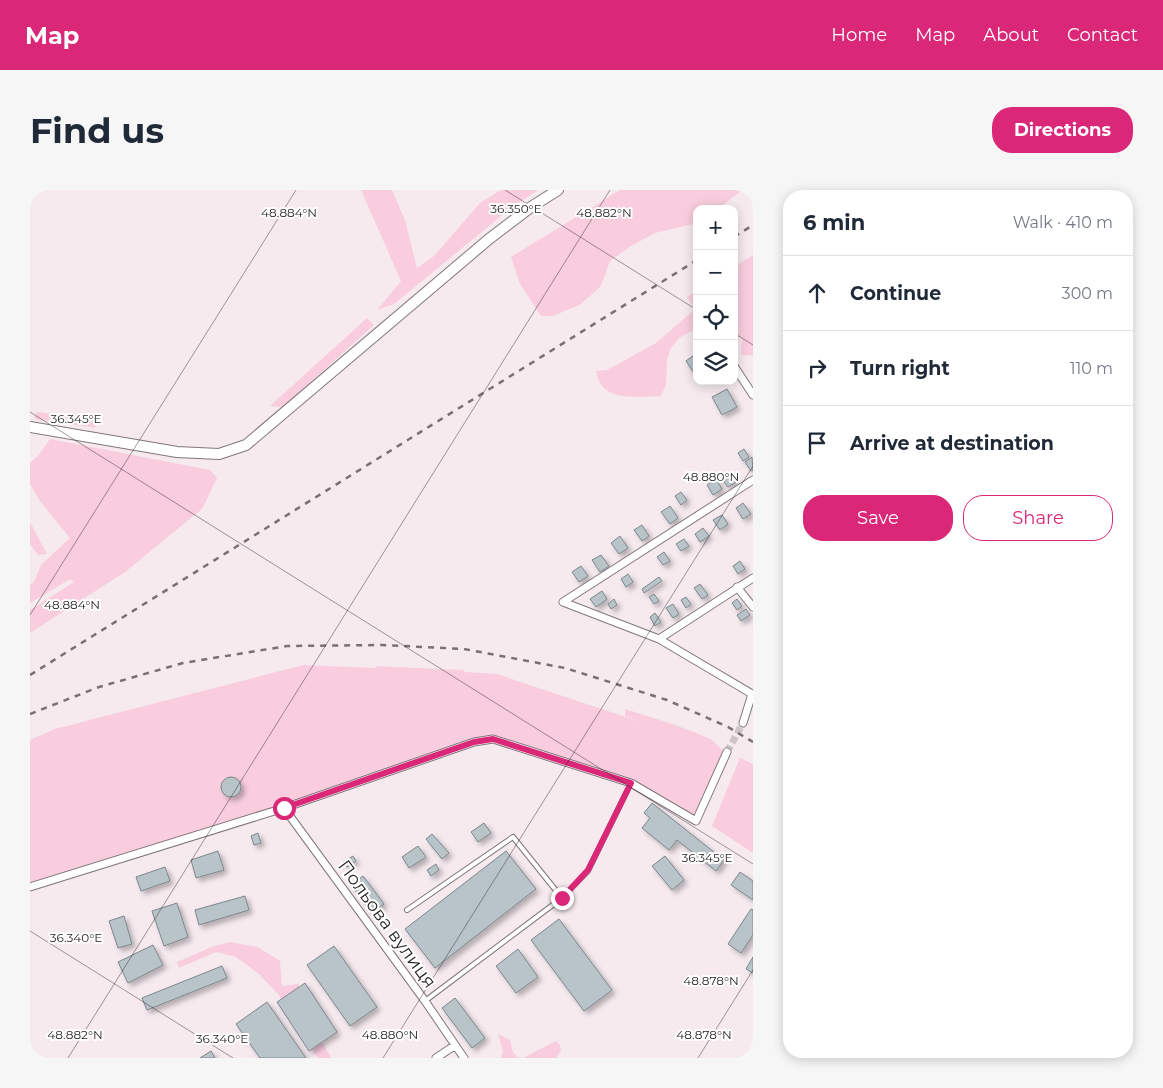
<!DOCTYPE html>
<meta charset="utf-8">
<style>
:root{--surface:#fff;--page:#f6f6f7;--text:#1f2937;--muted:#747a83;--line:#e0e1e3;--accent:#db2777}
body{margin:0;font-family:Montserrat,sans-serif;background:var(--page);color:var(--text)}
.controls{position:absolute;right:15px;top:15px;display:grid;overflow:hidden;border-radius:10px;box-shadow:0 2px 12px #0003}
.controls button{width:45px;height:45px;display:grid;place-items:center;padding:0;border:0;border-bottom:1px solid var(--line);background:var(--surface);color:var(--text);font:25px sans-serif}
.stop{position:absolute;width:15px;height:15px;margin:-11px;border:4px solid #db2777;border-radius:50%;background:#fff}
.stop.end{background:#db2777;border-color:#fff;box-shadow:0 1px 5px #0008}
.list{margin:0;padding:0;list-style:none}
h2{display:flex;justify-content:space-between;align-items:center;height:65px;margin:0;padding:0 20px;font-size:21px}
h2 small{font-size:16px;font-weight:400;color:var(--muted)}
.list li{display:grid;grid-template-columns:32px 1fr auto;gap:15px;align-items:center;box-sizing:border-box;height:75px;padding:0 20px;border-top:1px solid var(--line)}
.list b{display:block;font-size:19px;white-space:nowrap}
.list em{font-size:16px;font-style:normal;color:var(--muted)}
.actions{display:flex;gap:10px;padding:15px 20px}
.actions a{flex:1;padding:11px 0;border:1px solid var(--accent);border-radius:20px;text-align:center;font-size:18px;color:var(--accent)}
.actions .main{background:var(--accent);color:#fff}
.icon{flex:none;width:28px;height:28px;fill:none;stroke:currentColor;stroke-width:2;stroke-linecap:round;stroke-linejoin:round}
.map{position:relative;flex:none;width:723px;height:868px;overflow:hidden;border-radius:20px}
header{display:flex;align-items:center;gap:30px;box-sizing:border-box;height:70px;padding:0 25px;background:var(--accent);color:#fff}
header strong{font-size:24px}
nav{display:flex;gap:28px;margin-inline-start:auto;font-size:18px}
.intro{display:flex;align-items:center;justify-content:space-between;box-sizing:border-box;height:120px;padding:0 30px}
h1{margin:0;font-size:35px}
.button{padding:12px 22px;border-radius:20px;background:var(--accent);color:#fff;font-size:18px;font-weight:700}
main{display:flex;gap:30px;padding:0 30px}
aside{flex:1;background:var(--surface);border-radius:20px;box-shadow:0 2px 12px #0003}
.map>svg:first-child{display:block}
.green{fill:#f9cdde}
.building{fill:#b9c4c9;stroke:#7c868b;filter:url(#shadow)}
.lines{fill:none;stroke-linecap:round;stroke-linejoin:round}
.minor-tunnel{stroke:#cdc3c7;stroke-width:7;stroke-dasharray:7 3.5;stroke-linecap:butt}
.service-casing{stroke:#81777b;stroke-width:6}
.minor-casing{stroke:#81777b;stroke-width:9}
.secondary-casing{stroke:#81777b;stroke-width:12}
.service{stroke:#fff;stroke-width:4}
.minor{stroke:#fff;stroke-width:7}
.secondary{stroke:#fff;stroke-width:10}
.rail{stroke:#787073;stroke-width:2.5;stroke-dasharray:6 6;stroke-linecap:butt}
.route{stroke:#db2777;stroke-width:6}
.ticks{fill:none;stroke:#2b2628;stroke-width:1;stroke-opacity:0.45}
.labels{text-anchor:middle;stroke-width:4;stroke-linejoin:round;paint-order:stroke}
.street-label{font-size:18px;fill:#2b2628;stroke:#fff}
.ticks-label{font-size:12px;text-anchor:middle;fill:#2b2628;stroke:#fff;stroke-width:4;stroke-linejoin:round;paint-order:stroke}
</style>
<header>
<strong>Map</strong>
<nav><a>Home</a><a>Map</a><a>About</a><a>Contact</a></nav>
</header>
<div class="intro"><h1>Find us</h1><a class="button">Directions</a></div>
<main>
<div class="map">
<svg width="723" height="868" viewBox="0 0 723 868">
<defs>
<filter id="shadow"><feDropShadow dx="3.5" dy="3.5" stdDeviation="2.5" flood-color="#0004"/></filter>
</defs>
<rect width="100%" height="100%" fill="#f6eaef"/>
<path class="green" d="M331,0H362L375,30L387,78L404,66L450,13L471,0H508L481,18L364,114L347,120L371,91Z
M590,0H712L688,19H667V33L625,43L601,56L580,71L571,96L551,114L523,126H511L490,94L481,67Z
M723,65V165H711L712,146L704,151V77Z
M667,101V138L649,148L641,158L637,170L636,194L631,206C613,206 581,212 570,193C568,189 567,185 566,181L577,180L626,153L665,119L657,107Z
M337,128L344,135L253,217L240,216Z
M7,222L67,230L65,238L4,229Z
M20,249L180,280L187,288L172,319L95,382L0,443V420L44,392L40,389L0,413V395L4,392L11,375L40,348L10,311L0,294V273L8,266Z
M0,332L17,364L8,365L0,354Z
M273,475L347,478L344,476L433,480L435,482L467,484L617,534L595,526V519C623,528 652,536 678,548C687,552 687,558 697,562L666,631L601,593L463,549L254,618L0,697V550L25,539Z
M710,568L723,574V663L682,636Z
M200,752L228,757L250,771L252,796L268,794L287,821L291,849L301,868H288L248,804L229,784L206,767L186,762L149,778L147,772L184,756Z
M468,844L480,850L483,862L487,867L493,868L526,851L530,855L531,861L526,868H471L473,861Z"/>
<path class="building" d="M667,163V182L664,183L656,171Z
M697,199L707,217L692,225L682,207Z
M714,259L719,267L713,271L708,263Z
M722,267L723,280L721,281L715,272Z
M700,282L706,292L698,297L691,288Z
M686,289L692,299L683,305L677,295Z
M651,302L657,310L651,315L645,306Z
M713,313L721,324L713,329L706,318Z
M640,316L648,328L640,334L631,322Z
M692,325L698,334L690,340L683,330Z
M612,335L619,346L612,351L604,340Z
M673,338L679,346L670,352L665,344Z
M590,346L598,358L589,364L581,353Z
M654,349L659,356L651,361L646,354Z
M634,362L640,371L633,375L627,367Z
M571,365L579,376L570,382L562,370Z
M710,371L715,379L708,384L703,376Z
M551,376L558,386L549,392L542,382Z
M598,384L603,392L596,397L591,389Z
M629,387L632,391L614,403L612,399Z
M670,394L678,405L672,409L664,398Z
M572,401L577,409L566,417L560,409Z
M624,404L629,411L624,414L619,407Z
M656,407L661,414L656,418L651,410Z
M584,409L587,415L581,419L578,414Z
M707,409L712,416L707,420L702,413Z
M643,414L649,424L643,428L636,418Z
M716,419L720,425L711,431L707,425Z
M625,423L631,432L625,436L620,427Z
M191 597a10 10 0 1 1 20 0a10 10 0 1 1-20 0Z
M622,613L694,670L686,681L647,650L639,660L612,638L620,628L614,623Z
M454,633L461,643L448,652L441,642Z
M228,643L231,653L224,655L221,646Z
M402,644L419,663L412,669L396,649Z
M388,656L396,667L379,678L372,667Z
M188,661L194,680L166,688L161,670Z
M476,661L506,699L405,778L375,739Z
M323,666L326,671L317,677L313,672Z
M635,666L654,690L642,700L622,676Z
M406,674L409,680L401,686L397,680Z
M135,677L140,691L111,701L106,687Z
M710,682L723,691V710L701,695Z
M333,686L354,714L342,723L321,695Z
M215,706L219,720L169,735L165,720Z
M147,713L158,747L134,756L122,721Z
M721,719L723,720V745L711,763L698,754Z
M94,726L102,754L88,758L79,731Z
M529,729L582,800L554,821L501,750Z
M123,755L133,775L98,793L88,772Z
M304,756L347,817L320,836L277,775Z
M488,759L508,787L486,803L466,776Z
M723,767V783L716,779Z
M192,776L197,788L117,820L112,808Z
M275,793L307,842L279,861L247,812Z
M425,808L455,848L442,858L412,818Z
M237,812L276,868H230L206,834Z
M181,861L185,868H170Z"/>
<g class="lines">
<path class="minor-tunnel" d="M697,562L713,533"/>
<defs>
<path id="service" d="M377,720L483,647L532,708
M395,811L532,708L558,681L601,593"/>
<path id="minor" d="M704,176L723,205
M707,397L723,417
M533,412L629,449L722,504L713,533
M533,412L723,290
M629,449L723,388
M254,618L395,811L434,868
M0,697L254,618L444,552L463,549L601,593L666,631L697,562
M406,868L424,856"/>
<path id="secondary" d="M0,237L147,262L189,264L216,255L459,49L501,17L528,0"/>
</defs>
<use href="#service" class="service-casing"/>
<use href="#minor" class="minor-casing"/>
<use href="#secondary" class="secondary-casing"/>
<use href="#service" class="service"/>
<use href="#minor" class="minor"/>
<use href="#secondary" class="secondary"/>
<path class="rail" d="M704,47L723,35
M0,485L667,70
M0,524L69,497L153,473L257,456L352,455L434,459L535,478L637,510L698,537L723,552"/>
</g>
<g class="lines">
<path class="route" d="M254,618L444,552L463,549L601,593L558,680L532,708"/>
</g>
<path class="ticks" d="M475,0L667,120M704,143L723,155M0,222L723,674M0,425L266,0M0,741L203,868M38,868L580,0M353,868L723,276M668,868L723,780"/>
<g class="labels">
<g class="street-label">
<text transform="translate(357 734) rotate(54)" y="6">Польова вулиця</text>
</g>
</g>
<g class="ticks-label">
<text x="486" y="23">36.350°E</text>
<text x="259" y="27">48.884°N</text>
<text x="574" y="27">48.882°N</text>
<text x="46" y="233">36.345°E</text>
<text x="681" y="291">48.880°N</text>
<text x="42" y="419">48.884°N</text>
<text x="677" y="672">36.345°E</text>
<text x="46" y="752">36.340°E</text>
<text x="681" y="795">48.878°N</text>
<text x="45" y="849">48.882°N</text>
<text x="360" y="849">48.880°N</text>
<text x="674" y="849">48.878°N</text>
<text x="192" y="853">36.340°E</text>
</g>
</svg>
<div class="controls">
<button>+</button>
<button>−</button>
<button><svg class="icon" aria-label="locate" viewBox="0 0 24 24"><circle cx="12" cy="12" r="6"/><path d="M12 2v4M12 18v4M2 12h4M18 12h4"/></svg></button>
<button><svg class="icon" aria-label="layers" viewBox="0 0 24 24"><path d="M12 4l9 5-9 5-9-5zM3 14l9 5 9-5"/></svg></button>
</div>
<div class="stop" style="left:254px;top:618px"></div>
<div class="stop end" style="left:532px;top:708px"></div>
</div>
<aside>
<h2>6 min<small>Walk · 410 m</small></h2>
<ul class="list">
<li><svg class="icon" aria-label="ahead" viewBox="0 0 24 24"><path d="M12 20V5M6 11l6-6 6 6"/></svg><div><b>Continue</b></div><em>300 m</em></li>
<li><svg class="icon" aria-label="right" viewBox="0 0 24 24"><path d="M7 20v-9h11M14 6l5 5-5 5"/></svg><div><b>Turn right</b></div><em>110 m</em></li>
<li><svg class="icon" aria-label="arrive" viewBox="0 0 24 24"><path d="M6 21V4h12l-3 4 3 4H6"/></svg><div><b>Arrive at destination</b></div></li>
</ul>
<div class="actions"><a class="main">Save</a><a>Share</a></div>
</aside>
</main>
